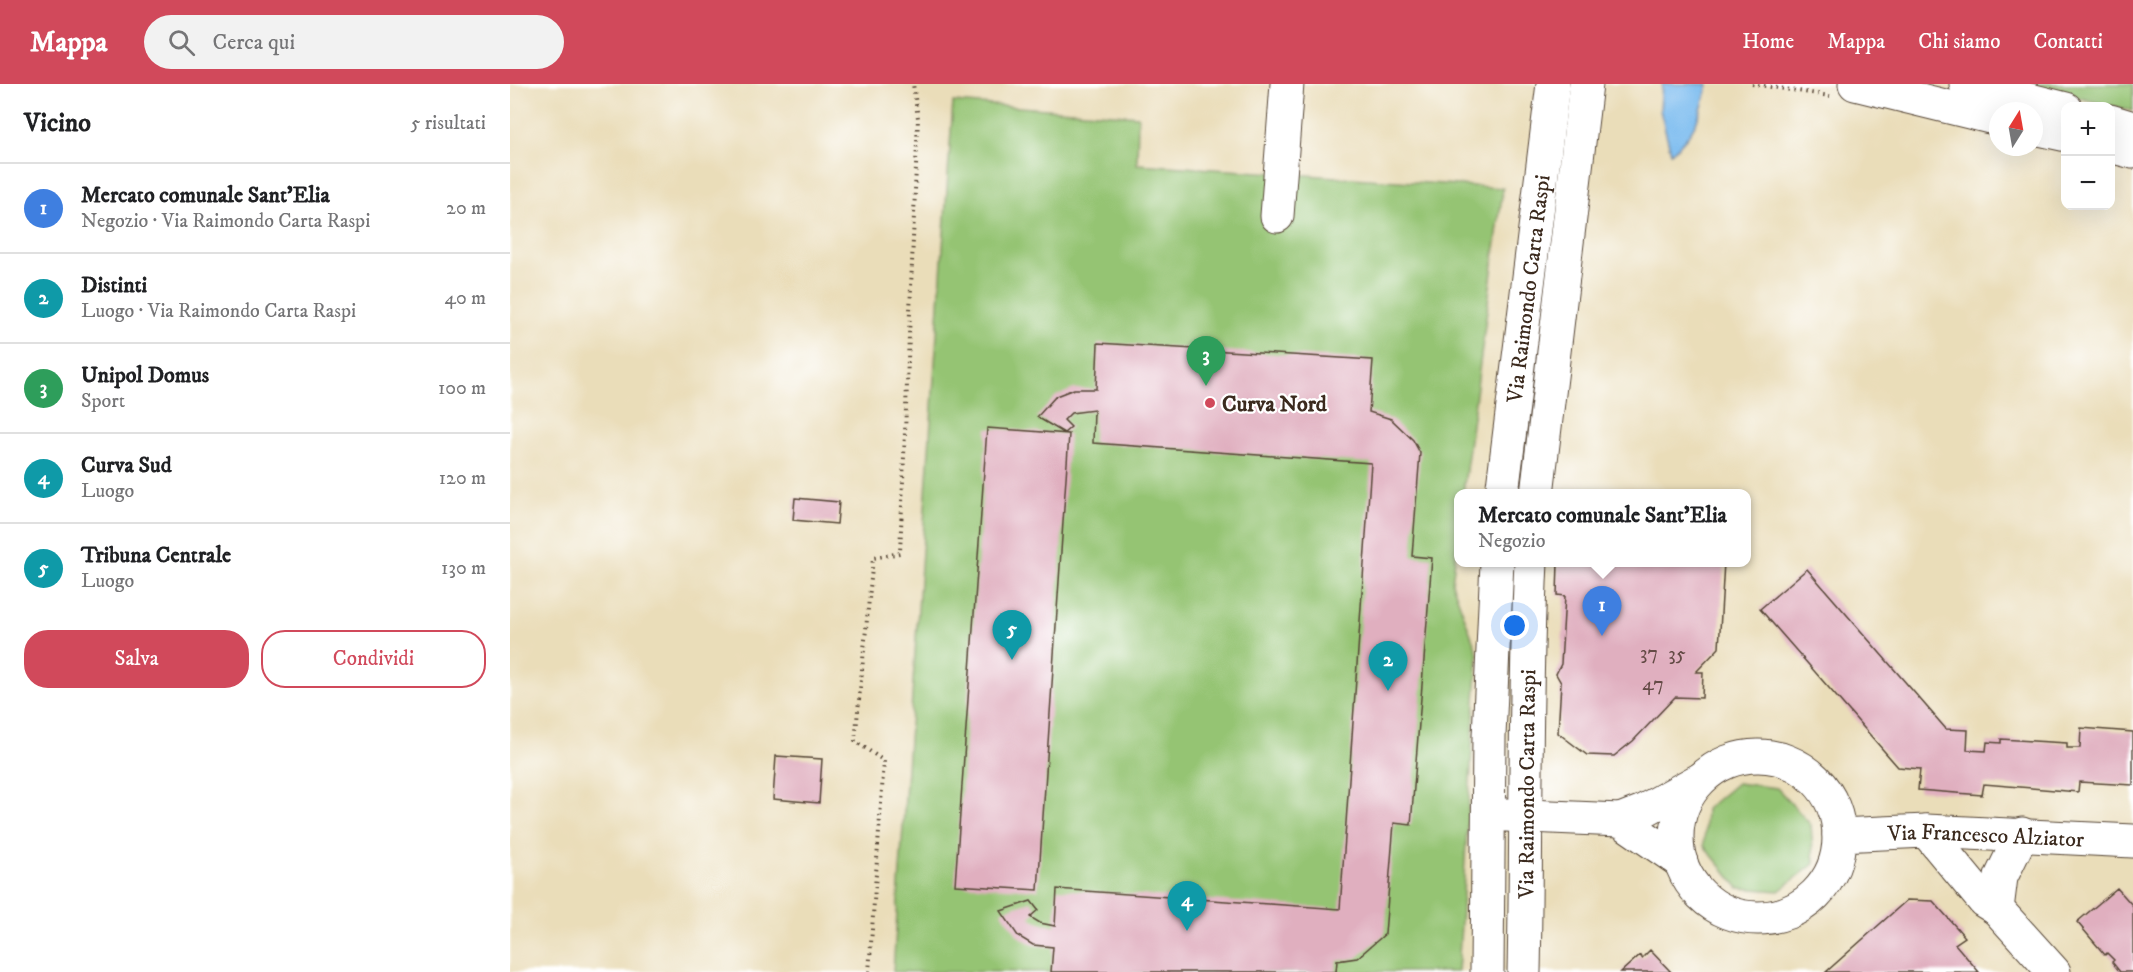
<!DOCTYPE html>
<html lang="it">
<meta charset="utf-8">
<style>
:root{--surface:#fff;--page:#f2f2f2;--text:#202124;--muted:#757577;--line:#e0e0e0;--accent:#d1495b}
body{margin:0;font-family:"IM FELL DW Pica",serif;background:var(--page);color:var(--text)}
.controls{position:absolute;right:18px;top:18px;display:grid;overflow:hidden;border-radius:12px;box-shadow:0 6px 24px #0002}
.controls button{width:54px;height:54px;display:grid;place-items:center;padding:0;border:0;border-bottom:2px solid var(--line);background:var(--surface);color:var(--text);font:30px sans-serif}
.compass{position:absolute;left:1479px;top:18px;width:54px;height:54px;border-radius:50%;background:var(--surface);box-shadow:0 6px 24px #0002;rotate:11deg}
.you{position:absolute;left:1005px;top:542px;width:21px;height:21px;margin:-15px;border:4px solid #fff;border-radius:50%;background:#1a73e8;box-shadow:0 0 0 9px #1a73e833}
.badge{display:grid;place-items:center;width:39px;height:39px;border-radius:50%;background:var(--accent);color:#fff;font-size:20px;font-weight:700}
.pin{position:absolute;translate:-50% -50px;filter:drop-shadow(0 2px 3px #0008)}
.pin::after{content:'';position:absolute;top:32px;width:21px;height:18px;background:inherit;clip-path:polygon(0 0,100% 0,50% 100%)}
.popup{position:absolute;left:944px;top:405px;width:297px;height:78px;box-sizing:border-box;display:grid;place-content:center;border-radius:12px;background:var(--surface);filter:drop-shadow(0 2px 4px #0005);font-size:20px;white-space:nowrap;color:var(--muted)}
.popup b{font-size:22px;color:var(--text)}
.popup::after{content:'';position:absolute;left:50%;top:100%;margin-left:-12px;border:12px solid transparent;border-top-color:var(--surface)}
.list{margin:0;padding:0;list-style:none}
h2{display:flex;justify-content:space-between;align-items:center;height:78px;margin:0;padding:0 24px;font-size:26px}
h2 small{font-size:20px;font-weight:400;color:var(--muted)}
.list li{display:grid;grid-template-columns:39px 1fr auto;gap:18px;align-items:center;box-sizing:border-box;height:90px;padding:0 24px;border-top:2px solid var(--line)}
.list b{display:block;font-size:22px;white-space:nowrap}
.list p{margin:0;font-size:20px;white-space:nowrap;color:var(--muted)}
.list em{font-size:20px;font-style:normal;color:var(--muted)}
.actions{display:flex;gap:12px;padding:18px 24px}
.actions a{flex:1;padding:14px 0;border:2px solid var(--accent);border-radius:24px;text-align:center;font-size:21px;color:var(--accent)}
.actions .main{background:var(--accent);color:#fff}
.icon{flex:none;width:33px;height:33px;fill:none;stroke:currentColor;stroke-width:2;stroke-linecap:round;stroke-linejoin:round}
.map{position:relative;flex:none;width:1623px;height:888px;overflow:hidden}
header{display:flex;align-items:center;gap:36px;box-sizing:border-box;height:84px;padding:0 30px;background:var(--accent);color:#fff}
header strong{font-size:28px}
nav{display:flex;gap:33px;margin-inline-start:auto;font-size:21px}
.search{width:420px;height:54px;background:var(--page);display:flex;align-items:center;gap:15px;box-sizing:border-box;padding:0 21px;border-radius:33px;color:var(--muted);font-size:22px}
main{display:flex}
aside{flex:1;background:var(--surface)}
.map>svg:first-child{display:block}
.green{fill:#95c473;stroke:#687748;stroke-width:1.5}
.water{fill:#7abbef;stroke:#5a7286;stroke-width:1.5}
.building{fill:#e0afbf}
.lines{fill:none;stroke-linecap:round;stroke-linejoin:round}
.minor-casing{stroke:#554535;stroke-width:35}
.path{stroke:#554535;stroke-width:4;stroke-dasharray:1.5 4.5;stroke-linecap:butt}
.minor{stroke:#fff;stroke-width:33}
.poi-dot{fill:#d1495b;stroke:#fff;stroke-width:2}
.labels{text-anchor:middle;stroke-width:4.5;stroke-linejoin:round;paint-order:stroke}
.number-label{font-size:20px;fill:#644b46}
.street-label{font-size:22px;fill:#3b2a1e;stroke:#fff}
.poi-label{font-size:22px;font-weight:bold;fill:#3b2a1e;stroke:#fff;text-anchor:start}
</style>
<header>
<strong>Mappa</strong>
<div class="search"><svg class="icon" aria-label="search" viewBox="0 0 24 24"><circle cx="10" cy="10" r="6"/><path d="M15 15l6 6"/></svg>Cerca qui</div>
<nav><a>Home</a><a>Mappa</a><a>Chi siamo</a><a>Contatti</a></nav>
</header>
<main>
<aside>
<h2>Vicino<small>5 risultati</small></h2>
<ul class="list">
<li><span class="badge" style="background:#3f7fe0">1</span><div><b>Mercato comunale Sant'Elia</b><p>Negozio · Via Raimondo Carta Raspi</p></div><em>20 m</em></li>
<li><span class="badge" style="background:#0f9aa8">2</span><div><b>Distinti</b><p>Luogo · Via Raimondo Carta Raspi</p></div><em>40 m</em></li>
<li><span class="badge" style="background:#2e9e5b">3</span><div><b>Unipol Domus</b><p>Sport</p></div><em>100 m</em></li>
<li><span class="badge" style="background:#0f9aa8">4</span><div><b>Curva Sud</b><p>Luogo</p></div><em>120 m</em></li>
<li><span class="badge" style="background:#0f9aa8">5</span><div><b>Tribuna Centrale</b><p>Luogo</p></div><em>130 m</em></li>
</ul>
<div class="actions"><a class="main">Salva</a><a>Condividi</a></div>
</aside>
<div class="map">
<svg width="1623" height="888" viewBox="0 0 1623 888">
<rect width="100%" height="100%" fill="#fff"/>
<filter id="ink" filterUnits="userSpaceOnUse"><feTurbulence type="fractalNoise" baseFrequency=".0167" numOctaves="2"/><feDisplacementMap in="SourceGraphic" scale="12" xChannelSelector="R" yChannelSelector="G"/><feConvolveMatrix kernelMatrix="1 2 1 2 8 2 1 2 1" color-interpolation-filters="sRGB"/></filter>
<filter id="wash" filterUnits="userSpaceOnUse"><feTurbulence type="fractalNoise" baseFrequency=".008" numOctaves="4" result="noise"/><feDisplacementMap in="SourceGraphic" scale="24" xChannelSelector="R" yChannelSelector="G"/><feGaussianBlur stdDeviation="1.35" result="paint"/><feColorMatrix in="noise" values="0 0 0 0 0 0 0 0 0 0 0 0 0 0 0 0 0 1.4 0 .05"/><feComposite in="paint" operator="in"/></filter>
<g filter="url(#wash)">
<rect width="100%" height="100%" fill="#eaddb9"/>
<path class="green" d="M1512,0H1623V27Z
M443,18L628,32L627,80L993,104L953,409L948,410V452L942,499L968,570L948,888H383Z
M1227,699L1267,704L1301,741L1304,780L1269,807L1229,804L1194,762L1196,725Z"/>
<path class="water" d="M1152,0H1198C1191,31 1186,48 1161,69L1150,26Z"/>
<g id="blocks">
<path class="building" d="M588,259L863,276L859,328L881,335L903,356L910,369L902,472L922,474L901,741L884,739L875,850L847,874L827,877L826,888H541L543,863L523,861L508,852L491,827L521,817L528,826L520,833L530,839L545,842L547,805L830,825L861,379L583,359L584,326L561,329L554,336L561,343L554,349L527,333L546,312L564,305H586Z
M477,344L559,350L528,806L445,801Z
M285,414L329,418L327,440L283,436Z
M1048,478H1214L1209,564L1186,588H1193L1192,614L1165,613L1123,657L1104,672L1077,671L1048,649L1051,599L1046,590L1051,580L1055,512L1047,511Z
M1297,485L1436,645L1458,646L1457,666L1476,667L1477,658L1491,659V655L1557,659V664H1570L1571,644L1623,648V701L1569,698L1568,708L1474,700L1472,711L1408,706L1410,685L1388,683L1250,525Z
M266,672L312,675L309,719L263,715Z
M1607,804L1623,822V888H1610L1602,878L1604,876L1597,869L1595,871L1567,838Z
M1397,816L1423,817L1455,853L1445,860L1469,888H1316Z
M1140,866L1161,888H1111L1130,871L1132,874Z"/>
</g>
</g>
<g filter="url(#ink)">
<use href="#blocks" fill-opacity="0" stroke="#554535" stroke-width="1.5"/>
<g class="lines">
<defs>
<g id="minor">
<path d="M1345,0L1488,35"/>
<path d="M1456,0L1556,25"/>
<path d="M1600,37L1623,44"/>
<path d="M1524,44L1556,51"/>
<path d="M1600,62L1623,68"/>
<path d="M767,132L777,0"/>
<path id="s1" d="M992,410L1043,0"/>
<path d="M1027,410L1076,0"/>
<circle cx="1248" cy="753" r="81"/>
<path d="M996,731L1110,736L1171,778"/>
<path d="M1110,736L1133,727L1191,695"/>
<path d="M1416,747L1474,817L1487,825L1544,888"/>
<path id="s2" d="M1329,751L1416,747L1623,757"/>
<path d="M1487,825L1491,793L1512,750"/>
<path d="M977,888L979,652L987,478"/>
<path id="s3" d="M1014,888C1017,751 1014,615 1021,478"/>
</g>
</defs>
<use href="#minor" class="minor-casing"/>
<path class="path" d="M1242,0L1320,12
M359,888L374,677L345,657L363,474L390,469L408,34L403,0"/>
<use href="#minor" class="minor"/>
</g>
</g>
<circle class="poi-dot" cx="700" cy="319" r="6"/>
<g class="labels">
<g class="number-label">
<text x="1139" y="575">37</text>
<text x="1167" y="576">35</text>
<text x="1143" y="606">47</text>
</g>
<g class="street-label">
<text dy="8" stroke="none"><textPath href="#s1" startOffset="207">Via Raimondo Carta Raspi</textPath></text>
<text dy="8" stroke="none"><textPath href="#s3" startOffset="188">Via Raimondo Carta Raspi</textPath></text>
<text dy="8" stroke="none"><textPath href="#s2" startOffset="147">Via Francesco Alziator</textPath></text>
</g>
<g class="poi-label">
<text x="712" y="327">Curva Nord</text>
</g>
</g>
</svg>
<div class="controls">
<button>+</button>
<button>−</button>
</div>
<svg class="compass" viewBox="-18 -18 36 36"><path d="M0-13l5 13h-10z" fill="#e53935"/><path d="M0 13l5-13h-10z" fill="#757577"/></svg>
<div class="you"></div>
<div class="pin badge" style="left:1092px;top:552px;background:#3f7fe0">1</div>
<div class="popup"><b>Mercato comunale Sant'Elia</b>Negozio</div>
<div class="pin badge" style="left:878px;top:607px;background:#0f9aa8">2</div>
<div class="pin badge" style="left:696px;top:302px;background:#2e9e5b">3</div>
<div class="pin badge" style="left:677px;top:847px;background:#0f9aa8">4</div>
<div class="pin badge" style="left:502px;top:576px;background:#0f9aa8">5</div>
</div>
</main>
